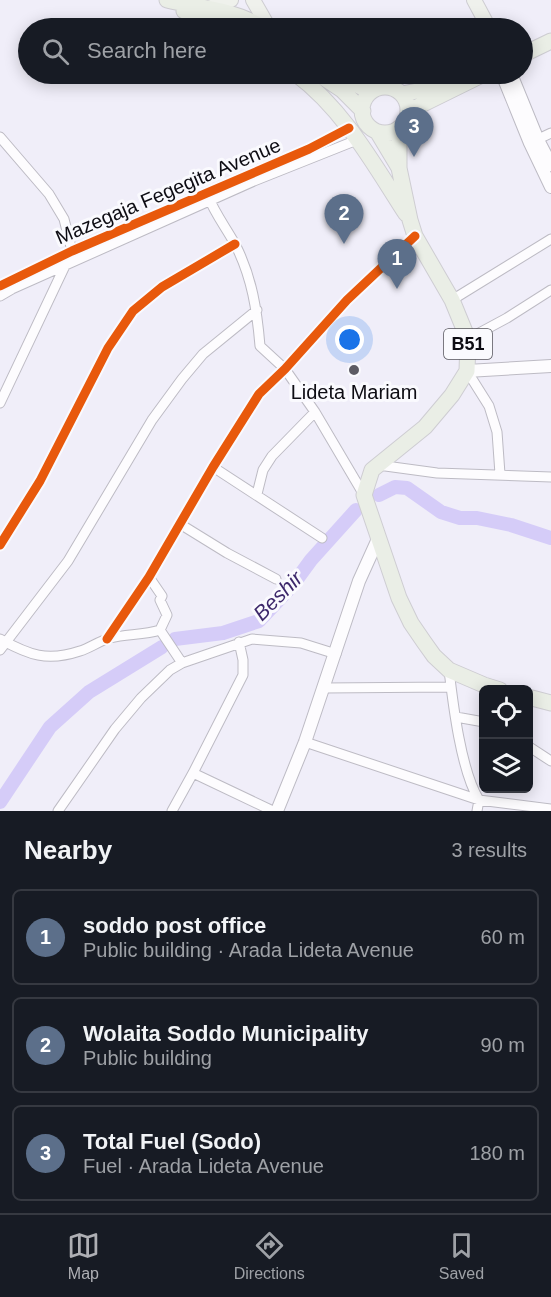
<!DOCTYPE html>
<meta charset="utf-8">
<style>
:root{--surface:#171b24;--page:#20242c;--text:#f1f3f6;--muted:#9ea1a6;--line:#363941;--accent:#aeafb4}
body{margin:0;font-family:Arial,sans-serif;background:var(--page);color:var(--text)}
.controls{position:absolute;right:18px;bottom:18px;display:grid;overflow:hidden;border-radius:9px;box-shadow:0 3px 15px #0003}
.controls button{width:54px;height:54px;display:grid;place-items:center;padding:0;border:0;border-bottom:2px solid var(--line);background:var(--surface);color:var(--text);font:30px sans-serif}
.you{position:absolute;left:350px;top:340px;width:21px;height:21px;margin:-15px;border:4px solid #fff;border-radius:50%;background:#1a73e8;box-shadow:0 0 0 9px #1a73e833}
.badge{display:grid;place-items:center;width:39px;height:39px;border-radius:50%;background:var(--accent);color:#fff;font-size:20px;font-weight:700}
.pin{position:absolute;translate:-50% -50px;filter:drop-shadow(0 2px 3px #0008)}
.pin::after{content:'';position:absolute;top:32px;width:21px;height:18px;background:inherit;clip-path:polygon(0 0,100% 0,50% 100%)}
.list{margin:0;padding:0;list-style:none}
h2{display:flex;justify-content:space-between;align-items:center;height:78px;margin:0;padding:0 24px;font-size:26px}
h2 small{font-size:20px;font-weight:400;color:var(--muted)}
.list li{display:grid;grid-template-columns:39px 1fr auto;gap:18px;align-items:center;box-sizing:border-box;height:96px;margin:0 12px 12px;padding:0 12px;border:2px solid var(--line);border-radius:9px}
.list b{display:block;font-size:22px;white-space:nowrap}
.list p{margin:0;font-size:20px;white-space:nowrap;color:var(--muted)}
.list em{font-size:20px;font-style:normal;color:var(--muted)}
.icon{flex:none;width:33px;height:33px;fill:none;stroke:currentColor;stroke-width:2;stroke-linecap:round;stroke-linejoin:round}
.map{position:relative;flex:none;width:551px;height:811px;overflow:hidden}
.search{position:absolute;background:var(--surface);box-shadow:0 3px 15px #0003;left:18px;right:18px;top:18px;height:66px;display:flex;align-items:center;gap:15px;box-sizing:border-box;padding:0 21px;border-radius:33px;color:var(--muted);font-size:22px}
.sheet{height:402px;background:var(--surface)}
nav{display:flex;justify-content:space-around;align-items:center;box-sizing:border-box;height:84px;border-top:2px solid var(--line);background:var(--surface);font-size:16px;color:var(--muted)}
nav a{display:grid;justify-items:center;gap:3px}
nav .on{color:var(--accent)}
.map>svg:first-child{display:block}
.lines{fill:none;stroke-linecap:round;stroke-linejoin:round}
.river{stroke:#d5ccf8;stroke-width:14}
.minor-casing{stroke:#bdbbc4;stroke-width:11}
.secondary-casing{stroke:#bdbbc4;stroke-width:14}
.primary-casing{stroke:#cecdd2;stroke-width:16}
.trunk-casing{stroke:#cecdd2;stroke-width:17}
.minor{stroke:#fdfcfe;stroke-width:9}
.secondary{stroke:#fdfcfe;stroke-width:12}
.primary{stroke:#eff1ec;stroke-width:14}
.trunk{stroke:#eaeee6;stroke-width:15}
.cycleway-casing{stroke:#fafafe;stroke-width:13}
.cycleway{stroke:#e8590c;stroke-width:9}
.poi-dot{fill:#5c5b64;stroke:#fafafe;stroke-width:2}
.labels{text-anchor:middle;stroke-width:6;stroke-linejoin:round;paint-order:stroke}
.shield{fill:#fafafe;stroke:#54535a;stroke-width:1.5}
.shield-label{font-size:18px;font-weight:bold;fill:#0d0c13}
.street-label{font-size:20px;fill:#0d0c13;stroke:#fafafe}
.poi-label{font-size:20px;fill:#0d0c13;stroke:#fafafe}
.water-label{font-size:21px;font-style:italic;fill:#3d286b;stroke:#fafafe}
</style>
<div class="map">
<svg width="551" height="811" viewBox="0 0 551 811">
<rect width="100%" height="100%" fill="#f0eef9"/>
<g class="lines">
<path class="river" d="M379,495L395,487L407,488L441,512L460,518H477L511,525L551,538
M175,639L223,633L259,621L292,586L311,560L356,510
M0,802L50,727L89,692L162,647"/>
<defs>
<path id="minor" d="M0,137L49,194L64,219L72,251L0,403
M532,142L551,133
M208,196C215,214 227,229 236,246C252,278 257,310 260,346L285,369L315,412L364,495
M0,286L72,251L309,149L349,128
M0,296L12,289L254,181L357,140
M452,300L551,239
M468,339L507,318L551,290
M467,371L489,406L497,432L500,474
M378,465L437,473L551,477
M213,467L322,538
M257,494L263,470L272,456L315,412
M180,524L227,553L276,579
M0,545L40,481L108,348L133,311L162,287L235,244
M160,630L182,663
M0,639C29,655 47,662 80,651C90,648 99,641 110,638C127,634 144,635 160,630L167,615L160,600L162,596L149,577
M107,639L149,577L213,467L259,394L285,369L347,300L415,236
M0,650L68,561L152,420L182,379L203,354L257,310
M449,670C453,704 461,771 479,800L477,811
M324,688L451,687
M456,717L484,722
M305,742L479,800L551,809
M528,746L551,761
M193,773L273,811
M58,811L115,729L141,698L170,670L182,663L252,639L301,643L336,654
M172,811L193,773L243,675V660L239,642"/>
<path id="secondary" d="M502,74L530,143L551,187
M511,74L538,140L551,165
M467,371L551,366
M277,811L305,742L359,581L378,539"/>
<path id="primary" d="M253,0L269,28
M474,0L489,28
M206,9L231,0"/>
<path id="trunk" d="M167,0C201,8 235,10 264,28
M184,11L222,28
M219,16L241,28
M522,55L551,41
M296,74C344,110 373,163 406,214
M318,74L342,90L363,111
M337,74L370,92
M362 110a23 23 0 1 1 46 0a23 23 0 1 1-46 0Z
M402,94L427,89L461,74
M408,118L415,108L484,74
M399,130V168L410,220L415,236L452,300L468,339L467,371L452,395L425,427L372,470L364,495L399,598L411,623L424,642L434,656L449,670L484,685L500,690
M378,133L399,168
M528,697L551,703"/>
</defs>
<use href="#minor" class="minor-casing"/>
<use href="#secondary" class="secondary-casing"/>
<use href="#primary" class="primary-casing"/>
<use href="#trunk" class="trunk-casing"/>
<use href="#minor" class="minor"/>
<use href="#secondary" class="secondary"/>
<use href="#primary" class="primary"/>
<use href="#trunk" class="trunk"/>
<defs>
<path id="cycleway" d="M0,286L72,251L309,149L349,128
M0,545L40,481L108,348L133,311L162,287L235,244
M107,639L149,577L213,467L259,394L285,369L347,300L415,236"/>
</defs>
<use href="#cycleway" class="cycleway-casing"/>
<use href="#cycleway" class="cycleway"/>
</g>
<circle class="poi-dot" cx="354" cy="370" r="6"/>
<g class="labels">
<rect class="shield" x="444" y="329" width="48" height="30" rx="4.5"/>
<g class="shield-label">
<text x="468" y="350">B51</text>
</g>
<g class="street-label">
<text transform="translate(168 191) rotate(-23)" y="7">Mazegaja Fegegita Avenue</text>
</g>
<g class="poi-label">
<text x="354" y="399">Lideta Mariam</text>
</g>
<g class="water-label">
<text transform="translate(278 596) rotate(-45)" y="7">Beshir</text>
</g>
</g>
</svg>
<div class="controls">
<button><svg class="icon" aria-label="locate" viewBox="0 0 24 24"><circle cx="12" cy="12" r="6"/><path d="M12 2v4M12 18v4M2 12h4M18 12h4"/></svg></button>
<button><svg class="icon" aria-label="layers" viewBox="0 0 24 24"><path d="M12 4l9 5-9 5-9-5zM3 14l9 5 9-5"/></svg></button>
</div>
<div class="you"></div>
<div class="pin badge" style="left:397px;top:289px;background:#5c6f8a">1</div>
<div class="pin badge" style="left:344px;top:244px;background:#5c6f8a">2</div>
<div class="pin badge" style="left:414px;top:157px;background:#5c6f8a">3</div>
<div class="search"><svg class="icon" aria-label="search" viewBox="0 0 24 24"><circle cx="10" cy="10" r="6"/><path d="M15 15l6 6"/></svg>Search here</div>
</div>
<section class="sheet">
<h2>Nearby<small>3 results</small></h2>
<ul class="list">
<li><span class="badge" style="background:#5c6f8a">1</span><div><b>soddo post office</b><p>Public building · Arada Lideta Avenue</p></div><em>60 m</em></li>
<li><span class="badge" style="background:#5c6f8a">2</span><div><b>Wolaita Soddo Municipality</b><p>Public building</p></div><em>90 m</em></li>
<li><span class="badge" style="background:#5c6f8a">3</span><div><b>Total Fuel (Sodo)</b><p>Fuel · Arada Lideta Avenue</p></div><em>180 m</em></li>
</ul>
</section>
<nav>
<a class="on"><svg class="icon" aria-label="map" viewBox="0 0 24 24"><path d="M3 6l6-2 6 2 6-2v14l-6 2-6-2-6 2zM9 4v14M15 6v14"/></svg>Map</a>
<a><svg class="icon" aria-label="directions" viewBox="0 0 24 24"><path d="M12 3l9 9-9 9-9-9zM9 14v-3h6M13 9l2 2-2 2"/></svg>Directions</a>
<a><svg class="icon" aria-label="saved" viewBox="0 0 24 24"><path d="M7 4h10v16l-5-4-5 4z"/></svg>Saved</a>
</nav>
